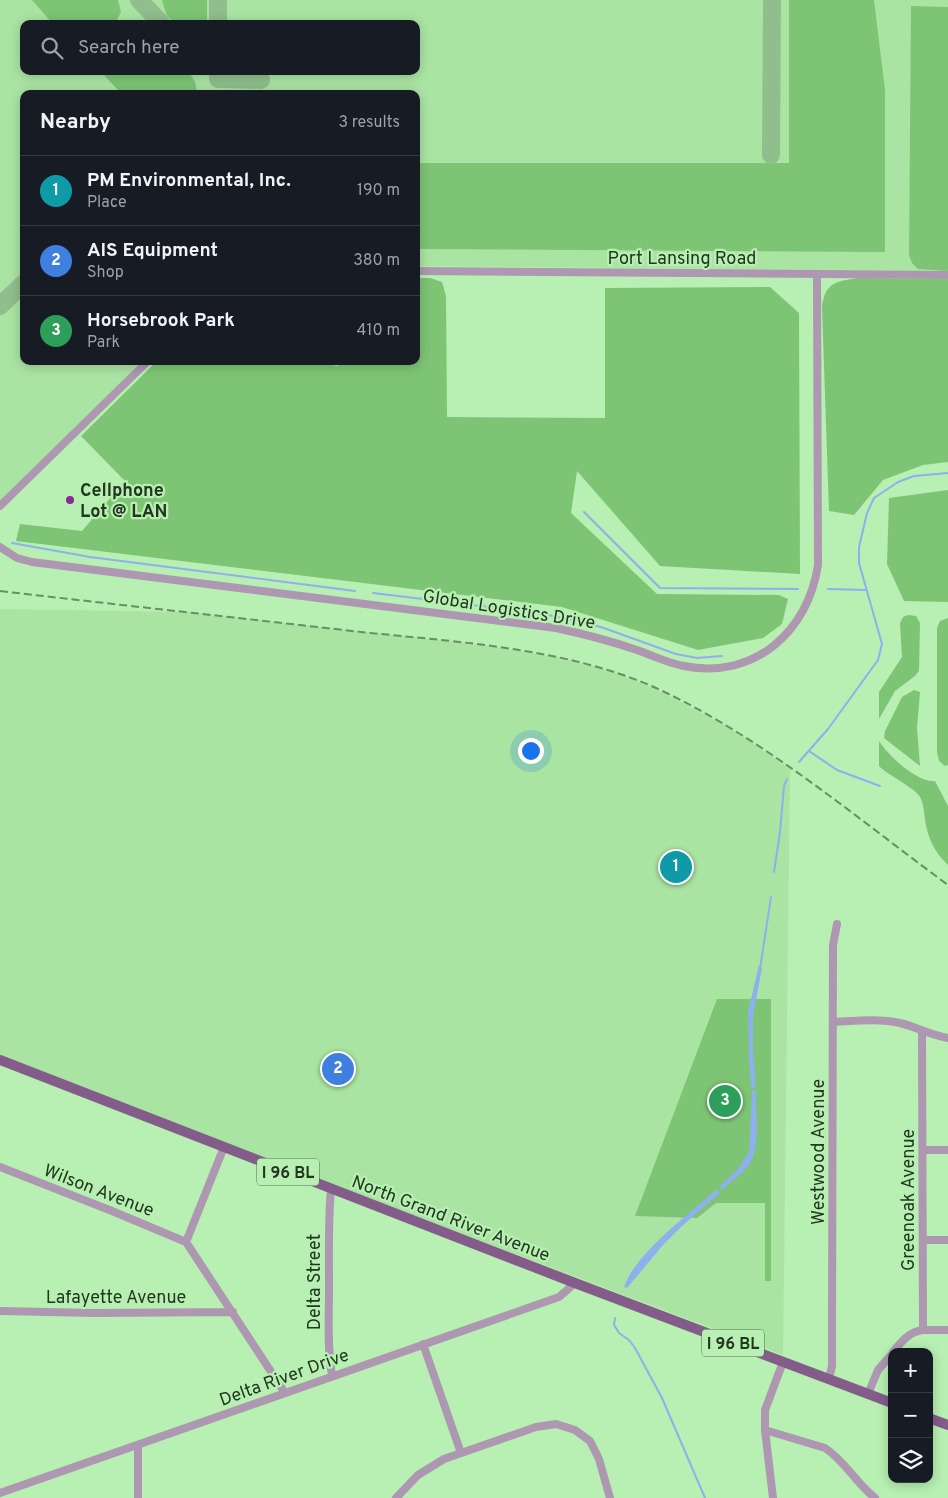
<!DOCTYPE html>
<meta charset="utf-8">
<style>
:root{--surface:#171b24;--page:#242831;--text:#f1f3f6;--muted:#9ea1a6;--line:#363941;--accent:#c199ca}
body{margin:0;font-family:Overpass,sans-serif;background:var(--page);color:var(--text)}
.controls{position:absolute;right:15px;bottom:15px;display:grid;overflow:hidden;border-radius:10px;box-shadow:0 2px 12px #0003}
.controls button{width:45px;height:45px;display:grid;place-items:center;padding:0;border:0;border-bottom:1px solid var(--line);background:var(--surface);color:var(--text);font:25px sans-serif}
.you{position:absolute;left:530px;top:750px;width:18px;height:18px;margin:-12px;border:4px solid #fff;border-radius:50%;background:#1a73e8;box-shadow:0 0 0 8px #1a73e833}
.badge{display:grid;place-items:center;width:32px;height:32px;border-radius:50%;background:var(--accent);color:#fff;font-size:16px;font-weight:700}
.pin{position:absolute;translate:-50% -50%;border:2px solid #fff;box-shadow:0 1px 5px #0006}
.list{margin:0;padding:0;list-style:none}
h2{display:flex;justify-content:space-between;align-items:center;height:65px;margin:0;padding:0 20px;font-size:21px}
h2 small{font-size:16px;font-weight:400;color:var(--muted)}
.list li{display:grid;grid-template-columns:32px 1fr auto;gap:15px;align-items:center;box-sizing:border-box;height:70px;padding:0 20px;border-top:1px solid var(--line)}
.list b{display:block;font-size:19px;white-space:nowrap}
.list p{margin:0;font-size:16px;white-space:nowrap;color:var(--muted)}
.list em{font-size:16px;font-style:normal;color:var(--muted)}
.icon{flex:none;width:28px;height:28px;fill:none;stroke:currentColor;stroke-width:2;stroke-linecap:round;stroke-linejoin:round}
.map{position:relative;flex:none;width:948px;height:1498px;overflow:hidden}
.search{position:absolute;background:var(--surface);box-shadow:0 2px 12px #0003;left:20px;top:20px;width:400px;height:55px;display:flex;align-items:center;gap:12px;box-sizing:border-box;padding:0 18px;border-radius:10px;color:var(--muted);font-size:19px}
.panel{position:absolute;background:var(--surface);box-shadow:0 2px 12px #0003;left:20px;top:90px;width:400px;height:275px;border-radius:10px}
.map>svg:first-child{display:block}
.built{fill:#aae4a2;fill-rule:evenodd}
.green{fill:#7dc475}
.water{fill:#8eb0ec}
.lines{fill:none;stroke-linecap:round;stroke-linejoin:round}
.stream{stroke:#8eb0ec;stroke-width:2}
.taxiway{stroke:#90be8c;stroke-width:18}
.minor{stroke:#ad97b1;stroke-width:8}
.major{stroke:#835c8a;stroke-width:10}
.rail{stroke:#688e65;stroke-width:2;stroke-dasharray:8 4;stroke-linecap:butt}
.poi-dot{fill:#862a95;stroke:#b8efb2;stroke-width:2}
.labels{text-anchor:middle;stroke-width:4.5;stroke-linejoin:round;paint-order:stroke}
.shield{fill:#b8efb2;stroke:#4e6e4b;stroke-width:1}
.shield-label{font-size:16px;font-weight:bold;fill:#21371f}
.street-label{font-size:18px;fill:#21371f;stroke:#b8efb2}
.poi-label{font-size:18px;font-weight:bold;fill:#21371f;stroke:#b8efb2;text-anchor:start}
</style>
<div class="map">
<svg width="948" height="1498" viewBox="0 0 948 1498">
<rect width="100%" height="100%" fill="#b8efb2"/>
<path class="built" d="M0,0H948V271L416,266V94H24V361H142L0,501ZM24,24H416V71H24Z
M0,609L186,612L482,645L563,658L616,673L654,688L728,727L790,768L783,1355L0,1059Z"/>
<path class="green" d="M32,0H118L121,12L117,20L112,24H53Z
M162,0H207V24H175L166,14Z
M789,0H874L885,90V252L416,249V163H789Z
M911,6L948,7V271L918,269L912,263L909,255Z
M100,71H187C193,78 198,84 196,94H122Z
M416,278H430L442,282L446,296L447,417L605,418V288L770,287L799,313L800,574L660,566L577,471L571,513L657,594L779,595L788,599L782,624L763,638L698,650L562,607L16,541L20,524L82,531L125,481L81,436L157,361H306L338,366L340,361H416Z
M859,278L948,279V462L923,465L883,480L854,515L829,511L822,307C825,282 837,281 859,278Z
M948,490V602L904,601L887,564L889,498Z
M908,615L916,616L920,623L919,671L915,676L895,691L879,719V692L902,657L900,623L903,617Z
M948,618V765L945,766L939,761L937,752V628L940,621Z
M914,690L920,692L917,728L920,766L884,738L885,731L902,697Z
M879,741C888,755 917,783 935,781L948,806V865C934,852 928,838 925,820C924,813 924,804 920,797C914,787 889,776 879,766Z
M717,999H771V1281H765V1203H716L697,1218L635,1216Z"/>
<path class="water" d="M759,965L762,968L753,1016V1048L756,1087H751L749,1060L748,1012Z
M752,1090H756C755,1112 762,1147 748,1166C741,1175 730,1182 722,1190L720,1186L737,1170L749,1152Z
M717,1189L720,1193L682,1226L663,1245L627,1288L624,1287C634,1255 691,1212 717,1189Z"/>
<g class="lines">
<path class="stream" d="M584,512L660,588L798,589
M12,543L90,557L355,591
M828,589L865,590
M373,593L540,613L601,627L676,654L697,658L722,656
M809,751L837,770L880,786
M799,762L828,729L878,660L882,644L859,563V547L867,513L874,498L898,482L914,476L948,473
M774,872L780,832L784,786L787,779
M760,969L771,897
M615,1318L614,1325L619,1333L629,1340L635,1348L662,1398L705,1498"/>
<path class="taxiway" d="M139,0L162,24
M218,24V0
M218,71V79L261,80
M771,155L772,0
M0,306L24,283"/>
<path class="minor" d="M416,271L948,275
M0,506L148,361
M0,547L17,558L32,562L556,628C584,634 611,641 637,650C652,655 667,663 684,666C754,680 808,632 818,565L817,274
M833,1022C854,1021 879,1018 900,1023C916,1027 931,1035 948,1038
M923,1150H948
M0,1167L112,1211L186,1242L285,1393
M331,1189C328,1222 329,1256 329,1290C329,1318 327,1348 332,1375
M923,1240H948
M186,1242L224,1147
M0,1311L95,1313L233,1312
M923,1330H948
M423,1344L461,1453
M893,1352C901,1342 910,1331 923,1330L922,1032
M829,1379L832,1366V1328L833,945L837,924
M868,1394L878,1370L892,1354
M765,1430L825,1448C845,1461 856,1483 875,1498
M0,1493L559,1297L575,1283
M138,1498V1445
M396,1498L418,1475L444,1459L536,1427L556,1424L575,1430L590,1441L599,1459L610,1498
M773,1498L765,1430V1410L783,1362"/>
<path class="major" d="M0,1060L575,1283L892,1403
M929,1418L948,1425"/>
<path class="rail" d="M0,591C120,605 240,618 361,632C457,642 567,648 656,688C762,737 854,816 948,885"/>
</g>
<circle class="poi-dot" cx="70" cy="500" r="5"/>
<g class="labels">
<g class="shield">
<rect x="257" y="1158.5" width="62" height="27" rx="4"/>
<rect x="702" y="1329.5" width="62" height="27" rx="4"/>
</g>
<g class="shield-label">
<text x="288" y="1178">I 96 BL</text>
<text x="733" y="1349">I 96 BL</text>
</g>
<g class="street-label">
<text x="682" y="264">Port Lansing Road</text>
<text transform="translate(509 609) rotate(9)" y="6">Global Logistics Drive</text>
<text transform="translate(818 1152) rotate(-90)" y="6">Westwood Avenue</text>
<text transform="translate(99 1190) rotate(21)" y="6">Wilson Avenue</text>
<text transform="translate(908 1200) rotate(-90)" y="6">Greenoak Avenue</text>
<text transform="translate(451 1218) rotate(21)" y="6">North Grand River Avenue</text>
<text transform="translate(314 1282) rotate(-90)" y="6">Delta Street</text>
<text x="116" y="1303">Lafayette Avenue</text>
<text transform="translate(284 1377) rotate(-20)" y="6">Delta River Drive</text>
</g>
<g class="poi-label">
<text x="80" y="496">Cellphone<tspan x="80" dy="21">Lot @ LAN</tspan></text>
</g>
</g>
</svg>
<div class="controls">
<button>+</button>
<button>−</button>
<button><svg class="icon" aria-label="layers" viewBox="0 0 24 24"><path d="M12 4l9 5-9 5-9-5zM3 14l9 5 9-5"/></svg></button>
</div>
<div class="you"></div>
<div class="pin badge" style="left:676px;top:867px;background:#0f9aa8">1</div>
<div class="pin badge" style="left:338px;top:1069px;background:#3f7fe0">2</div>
<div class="pin badge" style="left:725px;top:1101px;background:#2e9e5b">3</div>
<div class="search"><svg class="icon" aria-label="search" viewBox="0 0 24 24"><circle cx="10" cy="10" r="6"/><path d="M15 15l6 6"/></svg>Search here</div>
<section class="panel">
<h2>Nearby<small>3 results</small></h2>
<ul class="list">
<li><span class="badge" style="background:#0f9aa8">1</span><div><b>PM Environmental, Inc.</b><p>Place</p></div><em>190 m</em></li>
<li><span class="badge" style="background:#3f7fe0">2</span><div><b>AIS Equipment</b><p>Shop</p></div><em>380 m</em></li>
<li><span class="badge" style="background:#2e9e5b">3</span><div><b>Horsebrook Park</b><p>Park</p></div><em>410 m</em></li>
</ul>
</section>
</div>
